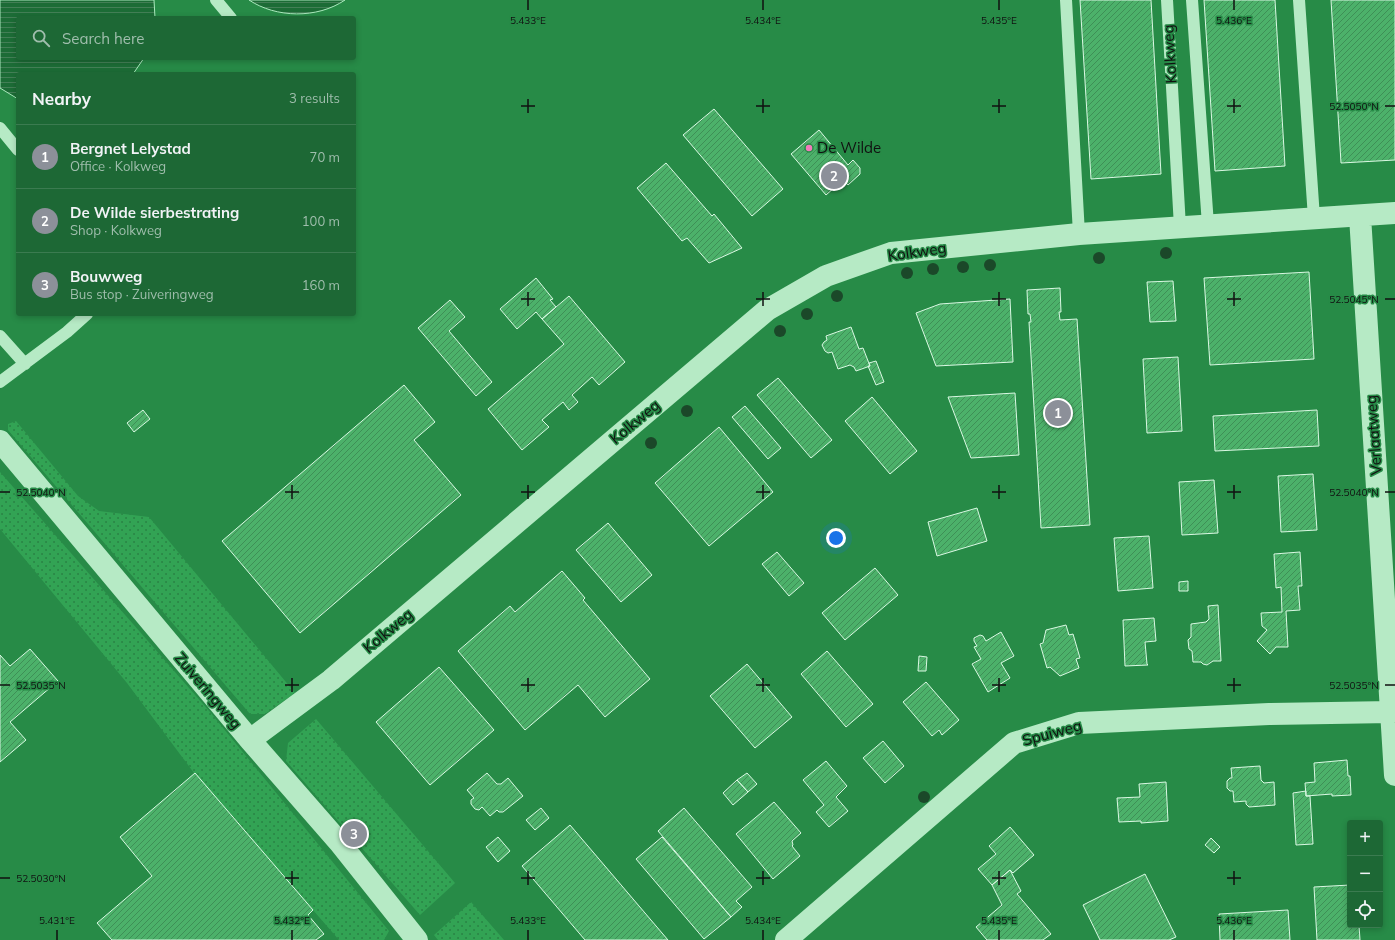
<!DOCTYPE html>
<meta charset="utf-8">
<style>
:root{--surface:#1d6835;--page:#2a7041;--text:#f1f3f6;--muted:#a0bead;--line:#3b7b50;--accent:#8c9099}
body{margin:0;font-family:Mulish,sans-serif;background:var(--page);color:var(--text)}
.controls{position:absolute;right:12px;bottom:12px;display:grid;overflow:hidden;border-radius:4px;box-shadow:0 2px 6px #0003}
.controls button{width:36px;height:36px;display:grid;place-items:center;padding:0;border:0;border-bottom:1px solid var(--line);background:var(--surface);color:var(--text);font:20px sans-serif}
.you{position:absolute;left:836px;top:538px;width:14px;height:14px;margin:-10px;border:3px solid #fff;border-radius:50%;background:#1a73e8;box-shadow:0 0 0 6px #1a73e833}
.badge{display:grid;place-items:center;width:26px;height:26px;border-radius:50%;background:var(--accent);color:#fff;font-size:13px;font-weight:700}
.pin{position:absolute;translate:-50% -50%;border:2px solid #fff;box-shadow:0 1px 4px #0006}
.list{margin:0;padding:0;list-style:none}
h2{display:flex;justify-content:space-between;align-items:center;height:52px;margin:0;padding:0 16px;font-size:17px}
h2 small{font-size:13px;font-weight:400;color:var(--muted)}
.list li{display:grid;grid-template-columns:26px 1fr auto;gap:12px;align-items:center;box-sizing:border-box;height:64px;padding:0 16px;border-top:1px solid var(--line)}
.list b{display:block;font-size:15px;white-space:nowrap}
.list p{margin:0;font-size:13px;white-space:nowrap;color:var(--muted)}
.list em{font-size:13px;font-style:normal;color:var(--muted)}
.icon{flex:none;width:22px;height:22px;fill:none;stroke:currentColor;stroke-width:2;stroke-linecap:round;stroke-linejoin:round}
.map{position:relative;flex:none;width:1395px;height:940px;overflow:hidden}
.search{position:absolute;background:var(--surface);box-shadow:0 2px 6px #0003;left:16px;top:16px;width:340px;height:44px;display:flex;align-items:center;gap:10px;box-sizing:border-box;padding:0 14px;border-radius:4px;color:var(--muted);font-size:15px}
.panel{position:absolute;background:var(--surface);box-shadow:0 2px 6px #0003;left:16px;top:72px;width:340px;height:244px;border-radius:4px}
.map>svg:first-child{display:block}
.grass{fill:url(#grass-dots)}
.water{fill:url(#water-rules);stroke:#aaeabd}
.building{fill:url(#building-hatch);stroke:#daf8e3}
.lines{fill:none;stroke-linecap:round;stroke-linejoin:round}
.service{stroke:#b6eac5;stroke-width:12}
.minor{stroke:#b6eac5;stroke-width:22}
.tree{fill:#1b4829}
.ticks{fill:none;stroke:#111;stroke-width:1.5}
.poi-dot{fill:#f27bbb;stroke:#278b47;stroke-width:1.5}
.labels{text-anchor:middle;stroke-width:3;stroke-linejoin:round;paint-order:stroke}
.street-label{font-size:15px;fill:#111;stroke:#278b47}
.poi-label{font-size:15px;fill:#111;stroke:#278b47;text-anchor:start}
.ticks-label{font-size:10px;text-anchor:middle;fill:#111;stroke:#278b47;stroke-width:3;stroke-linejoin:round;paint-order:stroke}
</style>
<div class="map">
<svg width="1395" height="940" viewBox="0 0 1395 940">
<defs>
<pattern id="grass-dots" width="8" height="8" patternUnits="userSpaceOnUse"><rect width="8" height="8" fill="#32a354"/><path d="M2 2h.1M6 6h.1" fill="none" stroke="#298344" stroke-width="1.8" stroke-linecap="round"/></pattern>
<pattern id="water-rules" width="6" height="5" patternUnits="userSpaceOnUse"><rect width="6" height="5" fill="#1c6c36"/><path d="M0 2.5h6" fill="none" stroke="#437f56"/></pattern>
<pattern id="building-hatch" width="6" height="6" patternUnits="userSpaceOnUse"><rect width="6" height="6" fill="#4cb16a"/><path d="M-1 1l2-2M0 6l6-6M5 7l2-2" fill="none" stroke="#3e8f56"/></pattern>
</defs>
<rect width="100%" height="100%" fill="#278b47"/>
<path class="grass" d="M16,421L78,496L99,511L149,517L295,693L265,714H250L8,430V424Z
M0,472L210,712L389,931L384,940H339L194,773L127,683L0,529Z
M316,719L455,883L420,915L286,761L288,743Z
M471,902L504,940H438L434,935Z"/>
<path class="water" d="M0,0H154L155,18H18V58H144L133,74H18V99L0,88Z
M249,0H345C317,19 276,18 249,0Z"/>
<path class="building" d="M1080,0H1151L1161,174L1091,179Z
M1204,0H1275L1285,166L1215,171Z
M1331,0H1395V160L1341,163Z
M714,109L783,189L752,216L683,135Z
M819,130L848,165L853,160L860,168V174L848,185L843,180L826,195L791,154Z
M666,163L712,216L714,214L742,248L709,263L687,238L682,241L637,188Z
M1309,272L1314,359L1210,365L1204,278Z
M536,278L553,299L550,300L556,307L542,319L536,312L517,329L500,309Z
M1173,281L1176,321L1150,322L1147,282Z
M1060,288L1061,312H1059L1060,320L1077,319L1090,525L1041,528L1029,322H1031L1030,314H1028L1027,290Z
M569,296L625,362L599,385L592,377L572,395L578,402L569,410L563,402L542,420L549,427L522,450L488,409L564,344L542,319Z
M1010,299L1013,362L936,366L916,313L940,304Z
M450,300L465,317L449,331L492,382L476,396L418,328Z
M851,327L859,349L863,348L870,366L856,371L854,367L850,365L838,369L832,352L828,353L825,351L822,345L824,342L827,340L826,336Z
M1178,357L1182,431L1147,433L1143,359Z
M876,361L884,382L876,385L868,366H870L869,363Z
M778,378L832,440L811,458L757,395Z
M404,385L435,422L414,440L461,495L300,633L222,541Z
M1015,393L1019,455L971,458L948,397Z
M872,397L917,451L890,474L845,421Z
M745,406L781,448L768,459L732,417Z
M143,410L150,419L134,432L127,423Z
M1317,410L1319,446L1215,451L1213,416Z
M719,427L773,492L709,546L655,483Z
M1313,474L1317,530L1281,532L1278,476Z
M1214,480L1218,533L1182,535L1179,482Z
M977,508L987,541L937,556L928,522Z
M608,523L652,575L621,602L576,550Z
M1149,536L1153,588L1118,591L1114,538Z
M777,552L804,583L789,596L762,564Z
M1300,552L1302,586H1298L1300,610L1286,611L1288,647H1276L1270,654L1257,641L1267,630L1262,626L1261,613L1282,612L1281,587L1276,588L1274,554Z
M875,568L898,595L845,640L822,613Z
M562,571L585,598L583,600L650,679L605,717L578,685L525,730L458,651L510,606L515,612Z
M1188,581V591H1179V582Z
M1218,605L1221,661H1213L1207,665L1203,664L1201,662H1193L1192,651L1189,649L1188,640L1191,637V624L1206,622L1209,619L1208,606Z
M1154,618L1156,641L1145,642L1147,664L1148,665L1125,666L1123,620Z
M1066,625L1069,635L1073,634L1080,658L1076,659L1079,668L1060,676L1050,667L1047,668L1040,644L1043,643L1046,630Z
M1001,632L1014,656L1001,663L1010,678L988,692L972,664L981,659L974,647L977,646L974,641V638L980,635L983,636L986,641Z
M30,649L58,681L10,722L26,740L0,762V655L10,666Z
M827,651L873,704L846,727L801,674Z
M919,656L927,657L926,671H918Z
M747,664L792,717L755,748L710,696Z
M439,667L494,730L430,785L376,722Z
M926,682L959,720L942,735L939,730L932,736L903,702Z
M883,741L904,766L885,783L863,758Z
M1347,760L1348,776H1350L1351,795L1332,796V794L1306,796L1305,783L1315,782L1314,763Z
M826,761L847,786L836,797L848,811L829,827L816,812L824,805L803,780Z
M1260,766L1261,780L1264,783L1274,782L1275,805L1249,807L1246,804V801L1234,802L1233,791H1230L1227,788V781L1230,778H1232L1231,768Z
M195,773L313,910L308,915L324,934L316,940H112L97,923L152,876L120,837Z
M487,773L497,784H501L508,778L523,796L503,812H499L497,810L490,816L482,807L479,810L475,809L471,804V800L474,798L467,790Z
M747,773L757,784L748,792L737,780Z
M737,780L748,792L733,805L723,793Z
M1166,782L1168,821L1141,823V821L1119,822L1117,798L1140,797L1139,784Z
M1306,791V796H1310L1313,844L1296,845L1293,793Z
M774,802L801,833L792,841L793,845L792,846L800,856L773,879L736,834Z
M541,808L549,818L535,830L526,820Z
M684,808L752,887L736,901L742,907L731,917L658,831Z
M570,825L668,940H585L522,866Z
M1010,827L1034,855L1013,873L1010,870L992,885L978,869L996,854L989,846Z
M498,837L510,851L498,862L486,847Z
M662,837L731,917L704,939L636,859Z
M1211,838L1220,847L1214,853L1205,845Z
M1010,870L1021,891L1017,894L1051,934L1043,940H987L976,927L1002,905L992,885Z
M1145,874L1176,937L1169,940H1100L1083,905Z
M1350,885V925H1359L1360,940H1317L1314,887Z
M1288,910L1290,940H1220L1219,914Z"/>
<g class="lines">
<path class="service" d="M216,0L231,18
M1066,0L1079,234
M1167,0L1180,227
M1192,0L1208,225
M1299,0L1314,218
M0,128L18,150
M0,336L25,364
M0,382L67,332L87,314"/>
<path class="minor" d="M1360,216L1395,775
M0,441L250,740L339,842L417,940
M250,740L331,680L767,310L826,276L891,253L1079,234L1395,213
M786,940L1014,743L1079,723L1269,714L1391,712"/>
</g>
<g class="tree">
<circle cx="1166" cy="253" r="6"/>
<circle cx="1099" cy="258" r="6"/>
<circle cx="990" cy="265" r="6"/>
<circle cx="963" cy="267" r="6"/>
<circle cx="933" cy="269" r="6"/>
<circle cx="907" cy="273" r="6"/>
<circle cx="837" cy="296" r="6"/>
<circle cx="807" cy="314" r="6"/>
<circle cx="780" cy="331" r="6"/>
<circle cx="687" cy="411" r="6"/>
<circle cx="651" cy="443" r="6"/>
<circle cx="924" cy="797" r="6"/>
</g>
<path class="ticks" d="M528,0V10M763,0V10M999,0V10M1234,0V10M528,99V113M763,99V113M999,99V113M1234,99V113M521,106H535M756,106H770M992,106H1006M1227,106H1241M1385,106H1395M528,292V306M763,292V306M999,292V306M1234,292V306M521,299H535M756,299H770M992,299H1006M1227,299H1241M1385,299H1395M292,485V499M528,485V499M763,485V499M999,485V499M1234,485V499M0,492H10M285,492H299M521,492H535M756,492H770M992,492H1006M1227,492H1241M1385,492H1395M292,678V692M528,678V692M763,678V692M999,678V692M1234,678V692M0,685H10M285,685H299M521,685H535M756,685H770M992,685H1006M1227,685H1241M1385,685H1395M292,871V885M528,871V885M763,871V885M999,871V885M1234,871V885M0,878H10M285,878H299M521,878H535M756,878H770M992,878H1006M1227,878H1241M57,930V940M292,930V940M528,930V940M763,930V940M999,930V940M1234,930V940"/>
<circle class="poi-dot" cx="809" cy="148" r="4"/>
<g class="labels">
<g class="street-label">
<text transform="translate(1170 54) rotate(-93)" y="5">Kolkweg</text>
<text transform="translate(917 252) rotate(-8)" y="5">Kolkweg</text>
<text transform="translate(635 422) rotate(-40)" y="5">Kolkweg</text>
<text transform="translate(1374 435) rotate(-94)" y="5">Verlaatweg</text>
<text transform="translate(388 631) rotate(-40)" y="5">Kolkweg</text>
<text transform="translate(208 691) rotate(50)" y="5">Zuiveringweg</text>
<text transform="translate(1052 733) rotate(-15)" y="5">Spuiweg</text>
</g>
<g class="poi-label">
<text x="817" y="153">De Wilde</text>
</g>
</g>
<g class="ticks-label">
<text x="528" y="24">5.433°E</text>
<text x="763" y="24">5.434°E</text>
<text x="999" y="24">5.435°E</text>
<text x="1234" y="24">5.436°E</text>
<text x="1354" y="110">52.5050°N</text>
<text x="1354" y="303">52.5045°N</text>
<text x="41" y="496">52.5040°N</text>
<text x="1354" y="496">52.5040°N</text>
<text x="41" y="689">52.5035°N</text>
<text x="1354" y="689">52.5035°N</text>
<text x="41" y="882">52.5030°N</text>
<text x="57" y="924">5.431°E</text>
<text x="292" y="924">5.432°E</text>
<text x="528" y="924">5.433°E</text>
<text x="763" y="924">5.434°E</text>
<text x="999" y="924">5.435°E</text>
<text x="1234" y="924">5.436°E</text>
</g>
</svg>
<div class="controls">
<button>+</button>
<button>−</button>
<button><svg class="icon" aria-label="locate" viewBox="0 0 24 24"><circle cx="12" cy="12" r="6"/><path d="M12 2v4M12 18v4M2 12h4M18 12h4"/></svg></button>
</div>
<div class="you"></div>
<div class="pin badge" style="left:1058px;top:413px">1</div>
<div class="pin badge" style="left:834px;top:176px">2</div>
<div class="pin badge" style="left:354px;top:834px">3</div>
<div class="search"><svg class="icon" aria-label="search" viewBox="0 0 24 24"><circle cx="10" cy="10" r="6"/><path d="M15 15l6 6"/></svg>Search here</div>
<section class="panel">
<h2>Nearby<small>3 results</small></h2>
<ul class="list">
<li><span class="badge">1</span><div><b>Bergnet Lelystad</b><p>Office · Kolkweg</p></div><em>70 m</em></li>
<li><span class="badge">2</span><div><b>De Wilde sierbestrating</b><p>Shop · Kolkweg</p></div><em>100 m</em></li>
<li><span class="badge">3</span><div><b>Bouwweg</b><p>Bus stop · Zuiveringweg</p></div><em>160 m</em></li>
</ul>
</section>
</div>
